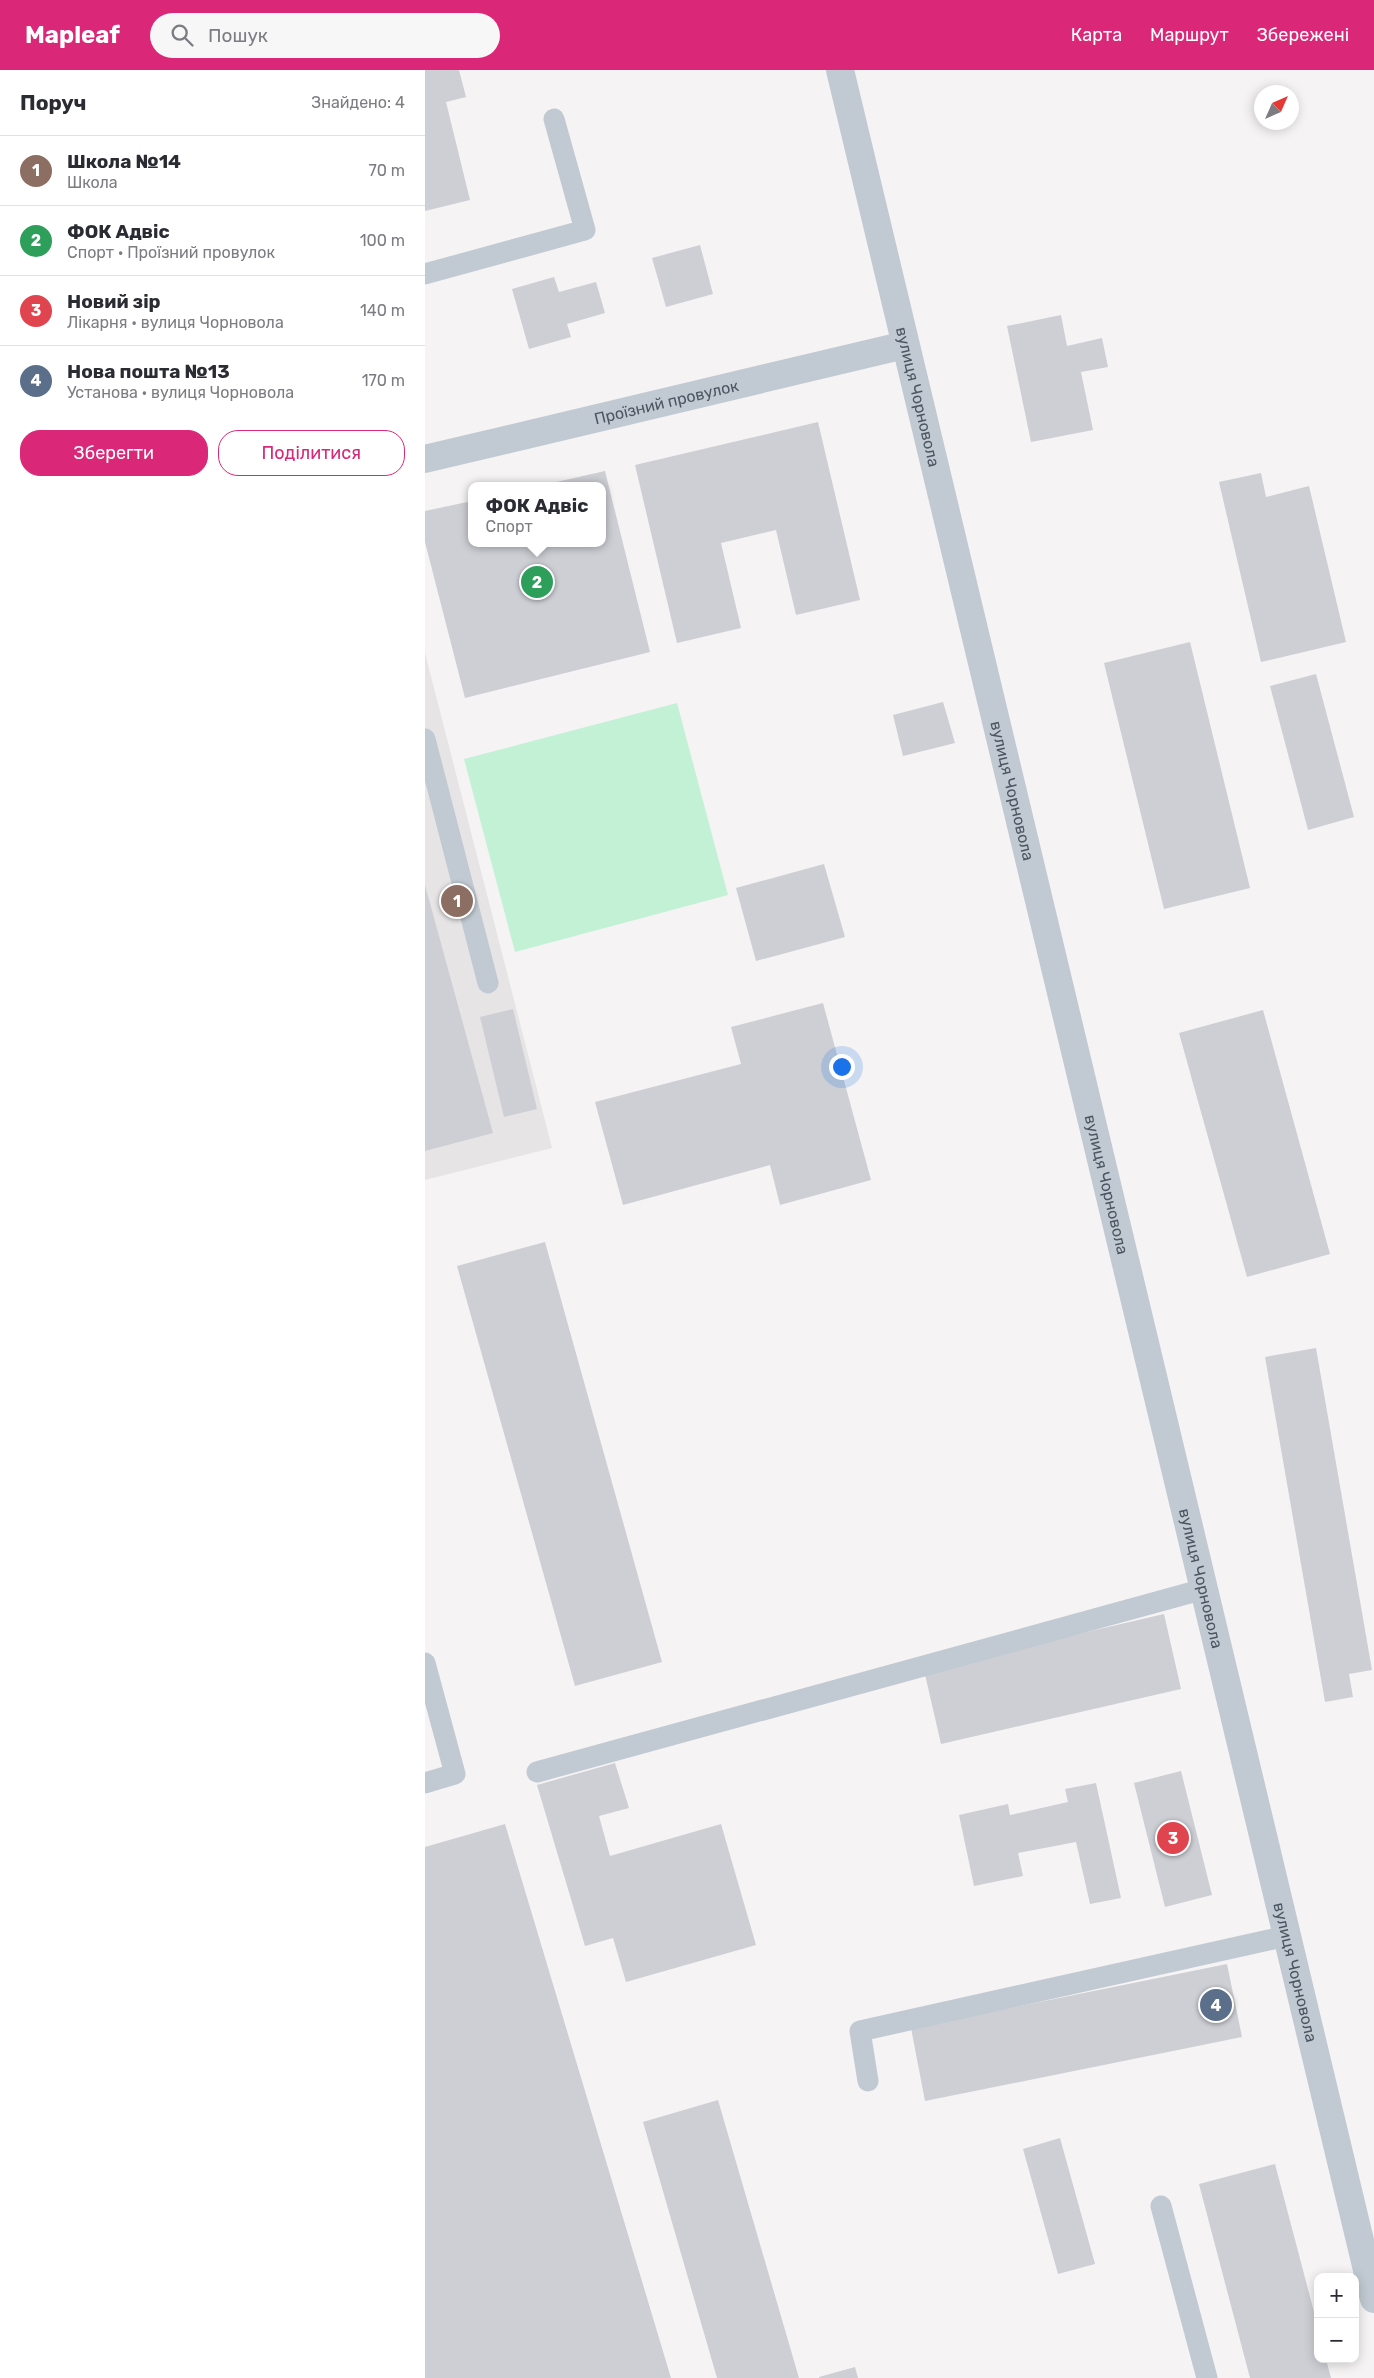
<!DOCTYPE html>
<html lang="uk">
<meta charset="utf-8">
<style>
:root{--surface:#fff;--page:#f7f7f7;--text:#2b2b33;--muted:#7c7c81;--line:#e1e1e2;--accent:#db2777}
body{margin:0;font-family:Rubik,sans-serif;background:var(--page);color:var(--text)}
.controls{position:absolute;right:15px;bottom:15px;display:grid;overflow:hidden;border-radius:10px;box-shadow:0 2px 12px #0003}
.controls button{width:45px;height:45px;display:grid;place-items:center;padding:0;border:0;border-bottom:1px solid var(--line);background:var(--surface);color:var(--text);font:25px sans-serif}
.compass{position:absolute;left:829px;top:15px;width:45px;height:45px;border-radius:50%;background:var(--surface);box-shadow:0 2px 12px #0003;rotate:45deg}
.you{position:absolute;left:416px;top:996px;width:18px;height:18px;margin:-12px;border:4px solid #fff;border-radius:50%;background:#1a73e8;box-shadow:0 0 0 8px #1a73e833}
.badge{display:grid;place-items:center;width:32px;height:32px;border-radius:50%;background:var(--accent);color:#fff;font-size:16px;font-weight:700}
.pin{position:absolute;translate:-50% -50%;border:2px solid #fff;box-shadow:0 1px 5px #0006}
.popup{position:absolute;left:43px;top:412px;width:138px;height:65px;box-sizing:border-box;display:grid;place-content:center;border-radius:10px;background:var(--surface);filter:drop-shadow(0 1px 4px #0005);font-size:16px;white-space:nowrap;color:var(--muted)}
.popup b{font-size:19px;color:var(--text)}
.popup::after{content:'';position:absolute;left:50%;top:100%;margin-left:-10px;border:10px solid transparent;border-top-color:var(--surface)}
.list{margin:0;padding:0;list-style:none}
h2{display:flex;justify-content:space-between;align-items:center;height:65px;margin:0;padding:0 20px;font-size:21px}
h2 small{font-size:16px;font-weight:400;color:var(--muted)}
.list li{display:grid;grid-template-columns:32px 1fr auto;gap:15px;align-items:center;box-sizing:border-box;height:70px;padding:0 20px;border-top:1px solid var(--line)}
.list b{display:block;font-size:19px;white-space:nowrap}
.list p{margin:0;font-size:16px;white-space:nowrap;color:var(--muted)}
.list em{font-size:16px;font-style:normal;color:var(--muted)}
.actions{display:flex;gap:10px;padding:15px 20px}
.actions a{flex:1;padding:11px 0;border:1px solid var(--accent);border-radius:20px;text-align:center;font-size:18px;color:var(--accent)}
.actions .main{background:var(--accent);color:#fff}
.icon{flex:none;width:28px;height:28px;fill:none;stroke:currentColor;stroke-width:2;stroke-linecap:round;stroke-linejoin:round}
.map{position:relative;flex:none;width:949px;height:2308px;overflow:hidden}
header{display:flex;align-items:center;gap:30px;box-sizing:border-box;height:70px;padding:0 25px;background:var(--accent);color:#fff}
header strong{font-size:24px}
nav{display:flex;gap:28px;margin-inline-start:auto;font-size:18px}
.search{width:350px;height:45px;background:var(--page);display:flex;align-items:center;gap:12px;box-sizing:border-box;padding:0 18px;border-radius:28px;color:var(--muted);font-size:19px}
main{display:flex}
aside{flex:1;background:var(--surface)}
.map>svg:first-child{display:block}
.education{fill:#e6e4e5}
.green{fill:#c3f1d5}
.building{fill:#cdcfd5}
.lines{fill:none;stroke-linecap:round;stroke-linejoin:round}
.service{stroke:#c1cad2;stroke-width:21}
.minor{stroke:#c1cad2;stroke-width:28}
.tertiary{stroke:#c1cad2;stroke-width:28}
.labels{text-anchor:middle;stroke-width:4;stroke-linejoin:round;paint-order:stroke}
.street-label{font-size:16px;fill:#4a5661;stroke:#fff}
</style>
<header>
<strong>Mapleaf</strong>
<div class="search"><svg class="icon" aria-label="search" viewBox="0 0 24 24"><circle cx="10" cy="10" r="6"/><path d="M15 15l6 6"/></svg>Пошук</div>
<nav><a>Карта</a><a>Маршрут</a><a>Збережені</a></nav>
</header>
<main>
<aside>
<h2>Поруч<small>Знайдено: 4</small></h2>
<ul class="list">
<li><span class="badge" style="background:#8d6e63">1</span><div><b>Школа №14</b><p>Школа</p></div><em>70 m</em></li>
<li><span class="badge" style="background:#2e9e5b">2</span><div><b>ФОК Адвіс</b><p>Спорт · Проїзний провулок</p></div><em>100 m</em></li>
<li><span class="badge" style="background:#e0444e">3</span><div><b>Новий зір</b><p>Лікарня · вулиця Чорновола</p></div><em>140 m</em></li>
<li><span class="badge" style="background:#5c6f8a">4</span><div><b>Нова пошта №13</b><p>Установа · вулиця Чорновола</p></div><em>170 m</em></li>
</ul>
<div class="actions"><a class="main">Зберегти</a><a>Поділитися</a></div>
</aside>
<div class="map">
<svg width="949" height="2308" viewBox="0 0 949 2308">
<rect width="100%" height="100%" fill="#f5f3f3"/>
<path class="education" d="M0,583L127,1078L0,1110Z"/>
<path class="green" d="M252,633L303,825L90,882L39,689Z"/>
<path class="building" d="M0,0H34L41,27L21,32L45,130L0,141Z
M275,175L288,224L241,237L227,188Z
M129,207L134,222L171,212L180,243L142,254L146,267L104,279L87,219Z
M636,245L642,276L677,268L683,297L656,302L668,360L606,372L582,256Z
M393,352L435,530L371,545L351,460L296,473L316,558L252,573L210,395Z
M180,401L225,582L40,628L0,472V441L47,431V473H177V416L118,415Z
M836,403L841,427L884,416L921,572L836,592L794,412Z
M765,572L825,818L739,839L679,593Z
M891,604L929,747L883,760L845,616Z
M518,632L530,673L478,686L468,645Z
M399,794L420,867L331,891L311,818Z
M0,815L68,1063L0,1081Z
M398,933L446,1110L355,1135L345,1095L198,1135L170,1032L316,994L306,957Z
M88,939L112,1039L79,1047L55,947Z
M838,940L905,1184L822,1207L754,963Z
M120,1172L237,1592L150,1616L32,1196Z
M891,1278L947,1600L924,1604L928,1627L900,1632L840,1287Z
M739,1544L756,1619L516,1674L499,1600Z
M190,1693L204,1738L174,1746L185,1786L296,1754L331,1875L201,1912L188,1868L160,1876L112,1715Z
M756,1701L787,1825L740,1837L709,1713Z
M671,1713L696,1828L665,1834L651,1772L593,1783L598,1806L549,1816L534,1745L583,1734L585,1745L643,1732L640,1719Z
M80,1754L246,2308H0V1777Z
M802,1894L817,1967L500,2031L486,1958Z
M293,2030L374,2308H292L218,2052Z
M635,2068L670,2194L633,2204L598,2079Z
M850,2094L893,2257V2289H901L906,2308H825L774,2114Z
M430,2297L433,2308H394V2307Z"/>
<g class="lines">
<path class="service" d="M0,204L160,160L129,49
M0,669L63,913
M0,1593L30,1704L0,1713
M112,1702L779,1519
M443,2011L435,1961L862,1866
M736,2136L782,2308"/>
<path class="minor" id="s1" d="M0,389L480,275"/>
<path class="tertiary" id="s2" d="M415,0L949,2229"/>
</g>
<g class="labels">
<g class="street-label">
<text dy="6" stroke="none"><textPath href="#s2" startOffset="336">вулиця Чорновола</textPath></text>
<text dy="6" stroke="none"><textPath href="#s1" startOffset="248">Проїзний провулок</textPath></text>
<text dy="6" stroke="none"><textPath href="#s2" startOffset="741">вулиця Чорновола</textPath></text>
<text dy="6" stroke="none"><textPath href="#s2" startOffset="1146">вулиця Чорновола</textPath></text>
<text dy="6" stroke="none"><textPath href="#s2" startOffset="1551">вулиця Чорновола</textPath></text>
<text dy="6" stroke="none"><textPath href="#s2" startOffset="1956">вулиця Чорновола</textPath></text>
</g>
</g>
</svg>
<div class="controls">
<button>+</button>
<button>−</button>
</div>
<svg class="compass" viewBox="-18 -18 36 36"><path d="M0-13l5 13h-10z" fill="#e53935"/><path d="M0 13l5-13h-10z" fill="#7c7c81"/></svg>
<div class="you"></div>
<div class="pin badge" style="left:32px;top:831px;background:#8d6e63">1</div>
<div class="pin badge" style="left:112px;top:512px;background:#2e9e5b">2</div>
<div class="popup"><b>ФОК Адвіс</b>Спорт</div>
<div class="pin badge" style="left:748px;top:1768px;background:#e0444e">3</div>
<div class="pin badge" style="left:791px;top:1935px;background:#5c6f8a">4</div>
</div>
</main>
